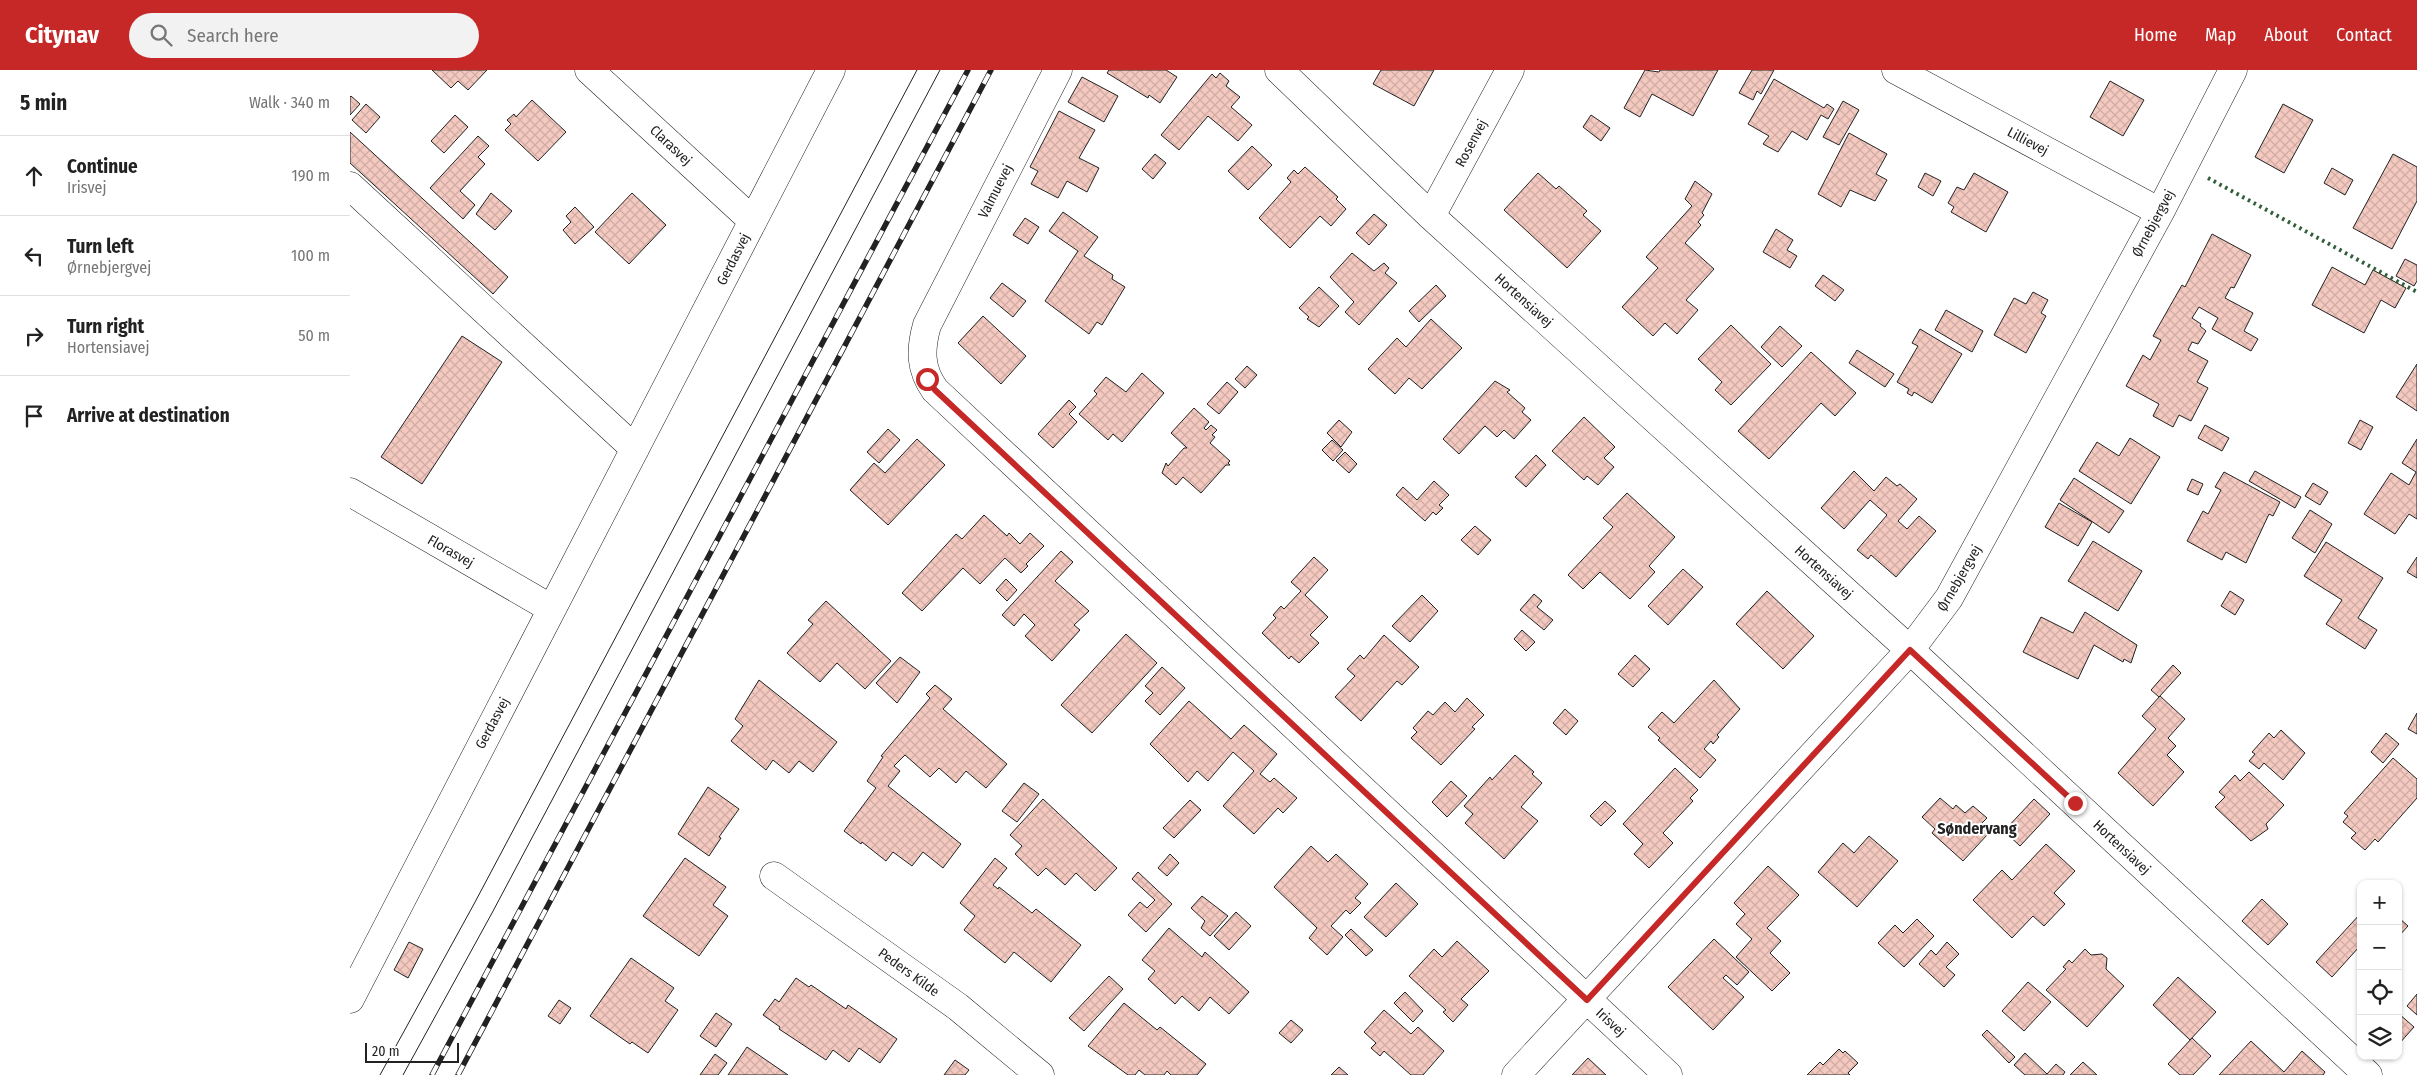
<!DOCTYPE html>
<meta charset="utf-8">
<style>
:root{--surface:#fff;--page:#f2f2f2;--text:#222;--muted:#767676;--line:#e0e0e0;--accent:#c62828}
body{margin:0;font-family:"Fira Sans Condensed",sans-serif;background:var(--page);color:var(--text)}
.controls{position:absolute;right:15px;bottom:15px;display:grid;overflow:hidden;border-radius:10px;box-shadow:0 1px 4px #0004}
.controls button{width:45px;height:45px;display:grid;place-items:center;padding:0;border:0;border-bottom:1px solid var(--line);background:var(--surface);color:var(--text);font:25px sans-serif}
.scale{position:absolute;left:15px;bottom:12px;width:94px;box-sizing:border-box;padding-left:5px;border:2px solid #222;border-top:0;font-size:14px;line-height:18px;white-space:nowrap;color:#222;-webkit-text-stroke:4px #fff;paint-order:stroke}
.stop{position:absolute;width:15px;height:15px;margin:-11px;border:4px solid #c62828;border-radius:50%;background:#fff}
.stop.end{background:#c62828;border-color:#fff;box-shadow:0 1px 5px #0008}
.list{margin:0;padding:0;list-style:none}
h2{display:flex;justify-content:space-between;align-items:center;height:65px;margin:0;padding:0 20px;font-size:21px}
h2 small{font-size:16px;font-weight:400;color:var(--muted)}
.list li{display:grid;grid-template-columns:32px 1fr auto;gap:15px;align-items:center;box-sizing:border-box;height:80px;padding:0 20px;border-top:1px solid var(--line)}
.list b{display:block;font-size:19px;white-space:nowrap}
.list p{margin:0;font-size:16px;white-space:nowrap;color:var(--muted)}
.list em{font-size:16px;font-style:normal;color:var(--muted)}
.icon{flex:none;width:28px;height:28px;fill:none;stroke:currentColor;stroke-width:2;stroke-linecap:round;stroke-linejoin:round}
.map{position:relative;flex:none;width:2067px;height:1005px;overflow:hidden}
header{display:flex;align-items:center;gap:30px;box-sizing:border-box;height:70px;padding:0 25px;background:var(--accent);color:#fff}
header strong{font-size:24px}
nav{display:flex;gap:28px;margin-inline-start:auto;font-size:18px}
.search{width:350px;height:45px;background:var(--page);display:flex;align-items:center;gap:12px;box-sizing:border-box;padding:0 18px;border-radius:28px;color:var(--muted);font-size:19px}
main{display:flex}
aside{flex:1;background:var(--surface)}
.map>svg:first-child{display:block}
.building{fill:url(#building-cross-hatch);stroke:#222}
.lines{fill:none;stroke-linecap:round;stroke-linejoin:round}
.minor-casing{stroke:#222;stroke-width:29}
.minor{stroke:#fff;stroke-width:28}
.tram{stroke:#222;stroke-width:1}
.rail-casing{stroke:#222;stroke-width:5.5}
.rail{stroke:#fff;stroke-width:4;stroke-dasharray:11;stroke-linecap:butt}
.hedge{stroke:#2f5e38;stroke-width:4;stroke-dasharray:2.5 4;stroke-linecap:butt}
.route{stroke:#c62828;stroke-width:6}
.labels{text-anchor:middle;stroke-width:4;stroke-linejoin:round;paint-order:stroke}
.street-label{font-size:14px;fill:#222;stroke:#fff}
.quarter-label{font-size:16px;font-weight:bold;fill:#222;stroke:#fff}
</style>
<header>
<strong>Citynav</strong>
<div class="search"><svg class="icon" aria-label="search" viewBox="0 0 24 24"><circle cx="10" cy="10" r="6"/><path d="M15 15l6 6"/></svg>Search here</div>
<nav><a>Home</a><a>Map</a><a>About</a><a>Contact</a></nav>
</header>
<main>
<aside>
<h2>5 min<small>Walk · 340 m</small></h2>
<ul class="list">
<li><svg class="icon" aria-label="ahead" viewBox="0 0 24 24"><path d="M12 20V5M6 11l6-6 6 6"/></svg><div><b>Continue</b><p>Irisvej</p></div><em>190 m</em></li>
<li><svg class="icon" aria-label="left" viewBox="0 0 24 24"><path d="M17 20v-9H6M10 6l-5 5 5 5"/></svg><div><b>Turn left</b><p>Ørnebjergvej</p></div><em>100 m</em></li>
<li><svg class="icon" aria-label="right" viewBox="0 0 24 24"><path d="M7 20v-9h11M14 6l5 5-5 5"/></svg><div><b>Turn right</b><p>Hortensiavej</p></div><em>50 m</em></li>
<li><svg class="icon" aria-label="arrive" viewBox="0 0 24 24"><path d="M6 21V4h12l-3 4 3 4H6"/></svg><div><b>Arrive at destination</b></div></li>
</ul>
</aside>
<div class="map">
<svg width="2067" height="1005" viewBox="0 0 2067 1005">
<defs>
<pattern id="building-cross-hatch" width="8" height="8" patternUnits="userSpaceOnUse" patternTransform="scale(1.25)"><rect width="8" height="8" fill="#f3c9c0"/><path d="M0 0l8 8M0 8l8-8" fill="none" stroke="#d0aca5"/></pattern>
</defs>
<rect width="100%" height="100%" fill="#fff"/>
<path class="building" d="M82,0H137L118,20L108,11L101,18Z
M759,0H816L827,7L810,33L799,25L798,28L757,3Z
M1031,0H1084L1064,36L1023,14Z
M1295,0L1309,2L1310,0H1368L1343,46L1302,24L1290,47L1274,38Z
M1402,0H1424L1411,24L1407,21L1403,30L1389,23Z
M870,3L879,11L876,16L890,27L881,37L902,55L888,71L858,46L829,80L811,65L862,4L866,8Z
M732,7L768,26L754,52L718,32Z
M1424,9L1474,38L1477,34L1484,39L1478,49L1471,45L1457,70L1442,61L1428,82L1413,74L1419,66L1398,54Z
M1760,11L1794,30L1773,66L1740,47Z
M1,26L10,34L0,45V27Z
M182,30L216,62L188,91L155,60L161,54L157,50L164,44L166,47Z
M1493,31L1509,40L1489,75L1473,67Z
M16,34L30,47L16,63L2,50Z
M1933,34L1963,50L1934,103L1905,87Z
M709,41L745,60L729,88L749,98L737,122L717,111L708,128L681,114L688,101L680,97Z
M105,45L118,57L94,83L81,71Z
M1241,45L1260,58L1251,71L1233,57Z
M0,62L158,207L143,224L0,93Z
M1499,63L1537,84L1526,104L1537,110L1525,131L1500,120L1491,137L1468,124Z
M128,66L139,76L128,87L135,94L110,121L125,135L113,149L80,118Z
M902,76L922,95L898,120L878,101Z
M805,84L816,93L803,109L792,99Z
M2043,84L2067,97V131L2042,179L2003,158Z
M955,97L988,127L986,129L996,139L981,156L970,146L940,178L909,148L941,112L937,108L944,100L948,104Z
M1982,98L2003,110L1995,125L1974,113Z
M1188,103L1206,119L1209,116L1237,141L1233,145L1251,161L1217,198L1154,140Z
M1575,103L1591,111L1583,126L1568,117Z
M1624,103L1658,122L1636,162L1601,142L1604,137L1598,133L1607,117L1614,120Z
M1345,111L1362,124L1352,143L1354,145L1348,152L1351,155L1335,173L1364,199L1336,230L1348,240L1327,264L1315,253L1303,266L1272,237L1308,198L1296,187L1342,136L1335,129Z
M141,123L162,141L145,160L126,144Z
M282,123L316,155L279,194L245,162Z
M225,137L244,157L225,174L213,160L221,152L216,146Z
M713,142L748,167L734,186L763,205L762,209L775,217L752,255L747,252L739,264L695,231L728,181L699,161Z
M1024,144L1037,155L1019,175L1006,163Z
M675,148L689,157L678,174L663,165Z
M1426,159L1443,170L1437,180L1447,186L1440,198L1413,182Z
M1862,164L1901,185L1884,218L1881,217L1875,228L1903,243L1894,261L1908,269L1901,281L1862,259L1868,248L1849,237L1842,248L1851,254L1850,256L1856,261L1848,274L1842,272L1838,280L1858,291L1847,312L1858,318L1841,351L1829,345L1823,357L1803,346L1809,334L1776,316L1793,285L1800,290L1811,270L1803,266L1832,215L1835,217Z
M1002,183L1024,201L1034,193L1039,198L1035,203L1047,213L1009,255L995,242L1004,232L980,207Z
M2055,189L2067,195V211L2064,216L2046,206Z
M1982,197L2015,215L2023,200L2056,218L2045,238L2031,230L2014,263L1962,235Z
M1473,205L1494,220L1485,231L1465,216Z
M652,213L676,231L663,247L640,228Z
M1086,215L1096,226L1069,252L1059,241Z
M969,217L989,236L969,257L957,249L959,247L949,238Z
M1683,222L1698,230L1691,243L1696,246L1676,283L1644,265L1664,228L1676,234Z
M1596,240L1633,261L1622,282L1585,260Z
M633,246L676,286L651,314L608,273Z
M1081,249L1112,278L1072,319L1059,308L1045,324L1018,299L1047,268L1056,277Z
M1381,255L1421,294L1381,335L1365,320L1372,312L1348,289Z
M1430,256L1452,276L1432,297L1411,277Z
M1570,259L1612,284L1582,333L1564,322L1562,326L1557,323L1559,319L1547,312L1568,276L1562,273Z
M112,266L152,292L72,414L31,387Z
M1507,280L1544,304L1535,317L1499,293Z
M1461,282L1506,323L1485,346L1471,333L1419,389L1388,361Z
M2067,294V341L2046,327Z
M897,296L907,305L895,318L885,309Z
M792,303L814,323L772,372L763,364L758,370L729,344L747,324L744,321L756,307L776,322Z
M1145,311L1160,320L1157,322L1175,338L1172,342L1181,350L1164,369L1154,360L1147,367L1135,356L1109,384L1093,369Z
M877,312L888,322L869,344L857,334Z
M719,330L726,337L719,344L727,352L703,378L688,364Z
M844,338L859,352L854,358L856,360L861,355L867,360L862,365L865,367L860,373L880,391L878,393L880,395H876L851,423L833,407L826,415L812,403L816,393L818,396L834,378H837L821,363Z
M1234,347L1265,377L1254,388L1264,397L1248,415L1237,406L1234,410L1202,381Z
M989,350L1002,362L991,377L977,363Z
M2010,350L2023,357L2011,380L1998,373Z
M1855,355L1879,368L1872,381L1848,368Z
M538,359L550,370L529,393L517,382Z
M1780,368L1810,387L1781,434L1729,401L1747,372L1769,386Z
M567,369L595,395L538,455L500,420L524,393L535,403Z
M2067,369V449L2059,444L2045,464L2014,444L2041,403L2059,415L2066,402L2052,393Z
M982,370L993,380L983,391L972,380Z
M995,382L1007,394L999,403L986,391Z
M1186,385L1196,395L1176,417L1165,407Z
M1504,401L1524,421L1536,407L1547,416L1550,414L1567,429L1548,451L1557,459L1569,446L1586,461L1546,507L1521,485L1518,489L1507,480L1537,445L1520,430L1494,459L1471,438Z
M1905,401L1951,427L1945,438L1899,411Z
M1874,402L1930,432L1923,446L1919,444L1896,493L1876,482L1872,490L1837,471L1853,441L1858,444L1871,420L1865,417Z
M1724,408L1774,441L1759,463L1710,430Z
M1842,409L1853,414L1848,425L1837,420Z
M1084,411L1099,425L1089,435L1093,438L1086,445L1083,442L1075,451L1046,425L1053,417L1067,430Z
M1963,413L1978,422L1970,435L1955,426Z
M1277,423L1325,467L1299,496L1305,502L1280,529L1250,502L1233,519L1218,505L1263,457L1253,448Z
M1709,433L1742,452L1728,476L1695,457Z
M1960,440L1982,454L1965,483L1942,468Z
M634,445L657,466L659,463L670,474L680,463L694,476L676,494L678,496L671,503L655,488L630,514L613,498L572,541L552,523L606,464L612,469Z
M1125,456L1141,470L1128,485L1111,470Z
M1743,471L1792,501L1768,541L1718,511Z
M1976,472L2033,508L2008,548L2027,560L2015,579L1976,554L1992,530L1954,506Z
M711,481L723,492L705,511L739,541L724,555L730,560L702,591L675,566L685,555L674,544L664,556L652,545Z
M964,487L978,500L955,525L978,547L960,565L969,573L949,593L941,586L939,589L912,563L926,548L923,545L931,536L934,539L951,521L941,512Z
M2067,487V508L2057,502Z
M1333,499L1353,517L1318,555L1298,536Z
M656,509L667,520L657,531L646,520Z
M1417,521L1464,566L1433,599L1386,554Z
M1880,521L1894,530L1885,545L1871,536Z
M1184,524L1192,531L1187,537L1203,550L1194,560L1170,540Z
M1072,525L1088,541L1060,572L1042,556Z
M476,531L541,591L515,619L487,593L470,612L437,583L463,554L458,550Z
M1735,542L1787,575L1781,593L1774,589L1773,592L1744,575L1728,609L1673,582L1691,547L1723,563Z
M1172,560L1185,572L1176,581L1164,569Z
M776,564L807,593L742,663L711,635Z
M1034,565L1069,597L1052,615L1047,611L1011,651L985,627L1005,606L997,599L1010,585L1014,589Z
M1285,585L1300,599L1283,617L1268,604Z
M550,587L570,602L547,633L526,613Z
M1823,595L1831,603L1809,627L1801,620Z
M812,597L835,618L810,645L795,631L803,623L795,616Z
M409,610L487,672L463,702L449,691L439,703L423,690L416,700L381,671L393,656L385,649Z
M1364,610L1390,639L1367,665L1369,667L1363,674L1361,671L1354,679L1366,690L1350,708L1308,670L1310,668L1298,657L1312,642L1324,653Z
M585,615L602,629L593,639L657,694L636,718L616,701L606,713L589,698L580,707L555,685L544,696L550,701L538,716L611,774L593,798L573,782L562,796L543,782L536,791L512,772L511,774L494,761L526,718L517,711L533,687L531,686L580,628L576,624Z
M1810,626L1835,649L1818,668L1826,676L1817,685L1834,702L1803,736L1768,703L1806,659L1792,646Z
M1117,628L1134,645L1122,657L1125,659L1091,695L1061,668L1067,662L1063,658L1078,641L1083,645L1095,632L1105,642Z
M839,631L881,669L894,655L927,684L910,704L920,712L924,708L947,728L933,743L928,738L904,764L873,736L904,701L883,682L858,711L847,701L838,712L800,674Z
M1215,639L1228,651L1216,665L1203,653Z
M2067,643V664L2058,659Z
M1931,660L1955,683L1933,710L1914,693L1909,699L1899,691L1905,684L1902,682L1919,663L1924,668Z
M2036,663L2049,674L2033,693L2021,682Z
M1165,685L1184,702L1182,704L1192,713L1171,737L1188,751L1154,789L1115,753L1123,744L1114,736L1140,707L1142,710Z
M2043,688L2067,709V728L2028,772L2025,769L2015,780L2001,768L2006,763L1993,752L1998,746L1994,743Z
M1325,698L1348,720L1340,728L1343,731L1313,763L1323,773L1299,798L1284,784L1293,774L1273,754Z
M1899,702L1934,735L1916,754L1918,759L1901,771L1865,737L1875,727L1869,722L1885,705L1890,711Z
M1101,711L1117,726L1097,747L1082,732Z
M674,713L689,724L667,752L652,741Z
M358,717L389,739L369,767L371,768L359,786L328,764Z
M1590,728L1603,739L1606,735L1615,743L1623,736L1637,748L1629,756L1638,764L1613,791L1582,763L1585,759L1572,747Z
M693,729L767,798L745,821L726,803L715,815L696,798L688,806L665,784L672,776L660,765Z
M1684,729L1700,744L1670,776L1654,761Z
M840,730L851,740L824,768L813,758Z
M1255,731L1266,741L1251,756L1240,746Z
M1519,766L1548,791L1507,837L1468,802L1493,773L1504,783Z
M1696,774L1725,801L1704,823L1715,834L1694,856L1683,846L1662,868L1623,830L1652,800L1662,810Z
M961,776L978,792L986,784L1018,814L1005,828L1011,833L1000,844L996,840L981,856L993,867L977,885L959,868L967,858L924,817Z
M820,784L829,793L817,806L808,798Z
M335,788L376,817L363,835L378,846L349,886L293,846Z
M645,788L657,798L643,815L648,819L649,817L682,843L686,839L731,875L701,912L664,882L655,893L614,860L625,846L610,833Z
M1418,796L1449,825L1417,858L1431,871L1420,883L1440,903L1422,921L1386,887L1402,869L1386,854L1395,844L1384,833Z
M788,802L822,834L796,862L778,845L790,832L797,838L805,830L782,809Z
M1046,813L1068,834L1036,867L1014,847Z
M852,826L878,846L860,866L851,858L855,851L841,838Z
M1912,829L1938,854L1918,875L1892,851Z
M886,842L901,856L879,880L864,866Z
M2011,843V879L2009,877L1982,907L1966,892Z
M2048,847L2058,856L2048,867Z
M1567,849L1584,866L1554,897L1528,873L1545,855L1553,863Z
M819,858L852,887L855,882L899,922L879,944L860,927L849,941L832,926L825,934L798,909L805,901L792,890Z
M1001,859L1023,880L1016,886L995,865Z
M1364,869L1399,902L1387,915L1376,905L1373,908L1394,927L1363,960L1318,917Z
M1107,871L1139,901L1111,929L1118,935L1103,952L1093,942L1096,940L1059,906L1084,879L1092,887Z
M59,872L73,879L58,908L44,900Z
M1597,872L1609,884L1596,897L1605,905L1594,917L1569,894L1581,880L1586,885Z
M1735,879L1741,885L1752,884L1757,888L1756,899L1774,916L1737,957L1696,920L1716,899L1713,897L1719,890L1722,893Z
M281,888L324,918L315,931L328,940L298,983L282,972L280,974L240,946Z
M759,906L773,919L734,961L719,948Z
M1828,907L1866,942L1840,970L1803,935Z
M446,908L459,917L461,915L496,939L498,935L547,969L530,993L509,978L499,992L483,980L476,990L429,959L430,957L413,945L425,929L429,932Z
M1678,912L1701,932L1674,961L1652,941Z
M1055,922L1073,941L1063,952L1044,933Z
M2067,924V945L2057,936Z
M209,930L221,938L210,954L198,946Z
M774,933L807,960L810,957L856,994L847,1005H821L817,1001L814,1005H795L789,1000L785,1005H778L738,976Z
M1034,940L1061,964L1068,957L1094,981L1073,1005H1061L1034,981L1030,986L1021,978L1026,973L1014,962Z
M366,943L382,954L366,977L350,966Z
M2048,943L2064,957L2048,975Z
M941,950L953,960L941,973L929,963Z
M1637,960L1665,987L1659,993L1632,965Z
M1842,968L1861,986L1843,1005H1830L1818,994Z
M1901,971L1934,1002L1952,981L1975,1002L1973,1005H1869Z
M397,977L438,1005H378Z
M1489,979L1493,983L1495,981L1508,993L1498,1003L1500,1005H1457L1470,992L1473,995Z
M1675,983L1697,1004L1706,994L1715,1002L1713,1005H1675L1664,995Z
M365,984L377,993L368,1005H350Z
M1238,988L1256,1005H1222Z
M605,990L619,1000L615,1005H594Z
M1733,992L1747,1005H1720Z
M989,997L998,1005H981Z"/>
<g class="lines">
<defs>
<path id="minor" d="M239,0L403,151
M708,0L577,255C570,280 570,299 585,320L1318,1005
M929,0L1081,146L1560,580L2018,1005
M1546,0L1810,142
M0,116L285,379
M1081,146L1160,0
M0,422L202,539
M424,806L608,937L690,1005
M0,929L481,0
M1166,1005L1560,580L1599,528L1810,142L1883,0"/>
</defs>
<use href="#minor" class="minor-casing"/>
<use href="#minor" class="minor"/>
<path class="tram" d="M30,1005L124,834L567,0
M53,1005L142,843L590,0"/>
<defs>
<path id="rail" d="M82,1005L618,0
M108,1005L641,0"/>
</defs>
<use href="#rail" class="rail-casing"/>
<use href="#rail" class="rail"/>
<path class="hedge" d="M1858,108L2067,222"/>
</g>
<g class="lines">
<path class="route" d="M577,309L585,320L1237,930L1560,580L1725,733"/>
</g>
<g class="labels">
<g class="street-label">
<text transform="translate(1678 71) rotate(28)" y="5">Lillievej</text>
<text transform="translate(1121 73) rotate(-62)" y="5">Rosenvej</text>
<text transform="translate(321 75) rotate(43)" y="5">Clarasvej</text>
<text transform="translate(645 121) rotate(-63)" y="5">Valmuevej</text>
<text transform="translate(1803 153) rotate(-62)" y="5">Ørnebjergvej</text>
<text transform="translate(383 189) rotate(-63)" y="5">Gerdasvej</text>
<text transform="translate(1174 230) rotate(42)" y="5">Hortensiavej</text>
<text transform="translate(101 481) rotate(30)" y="5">Florasvej</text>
<text transform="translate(1474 502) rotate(42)" y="5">Hortensiavej</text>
<text transform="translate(1609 508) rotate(-60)" y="5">Ørnebjergvej</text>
<text transform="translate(142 653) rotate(-62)" y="5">Gerdasvej</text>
<text transform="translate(1772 777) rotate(43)" y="5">Hortensiavej</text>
<text transform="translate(559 902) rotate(36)" y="5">Peders Kilde</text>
<text transform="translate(1261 952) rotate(43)" y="5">Irisvej</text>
</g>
<g class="quarter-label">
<text x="1627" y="764">Søndervang</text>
</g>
</g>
</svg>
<div class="controls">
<button>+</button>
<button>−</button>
<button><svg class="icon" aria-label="locate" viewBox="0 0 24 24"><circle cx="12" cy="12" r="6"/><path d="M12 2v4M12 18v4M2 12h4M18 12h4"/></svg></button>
<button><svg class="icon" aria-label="layers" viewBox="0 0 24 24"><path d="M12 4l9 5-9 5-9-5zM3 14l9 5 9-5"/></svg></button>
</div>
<div class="scale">20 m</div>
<div class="stop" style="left:577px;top:309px"></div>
<div class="stop end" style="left:1725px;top:733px"></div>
</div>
</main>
